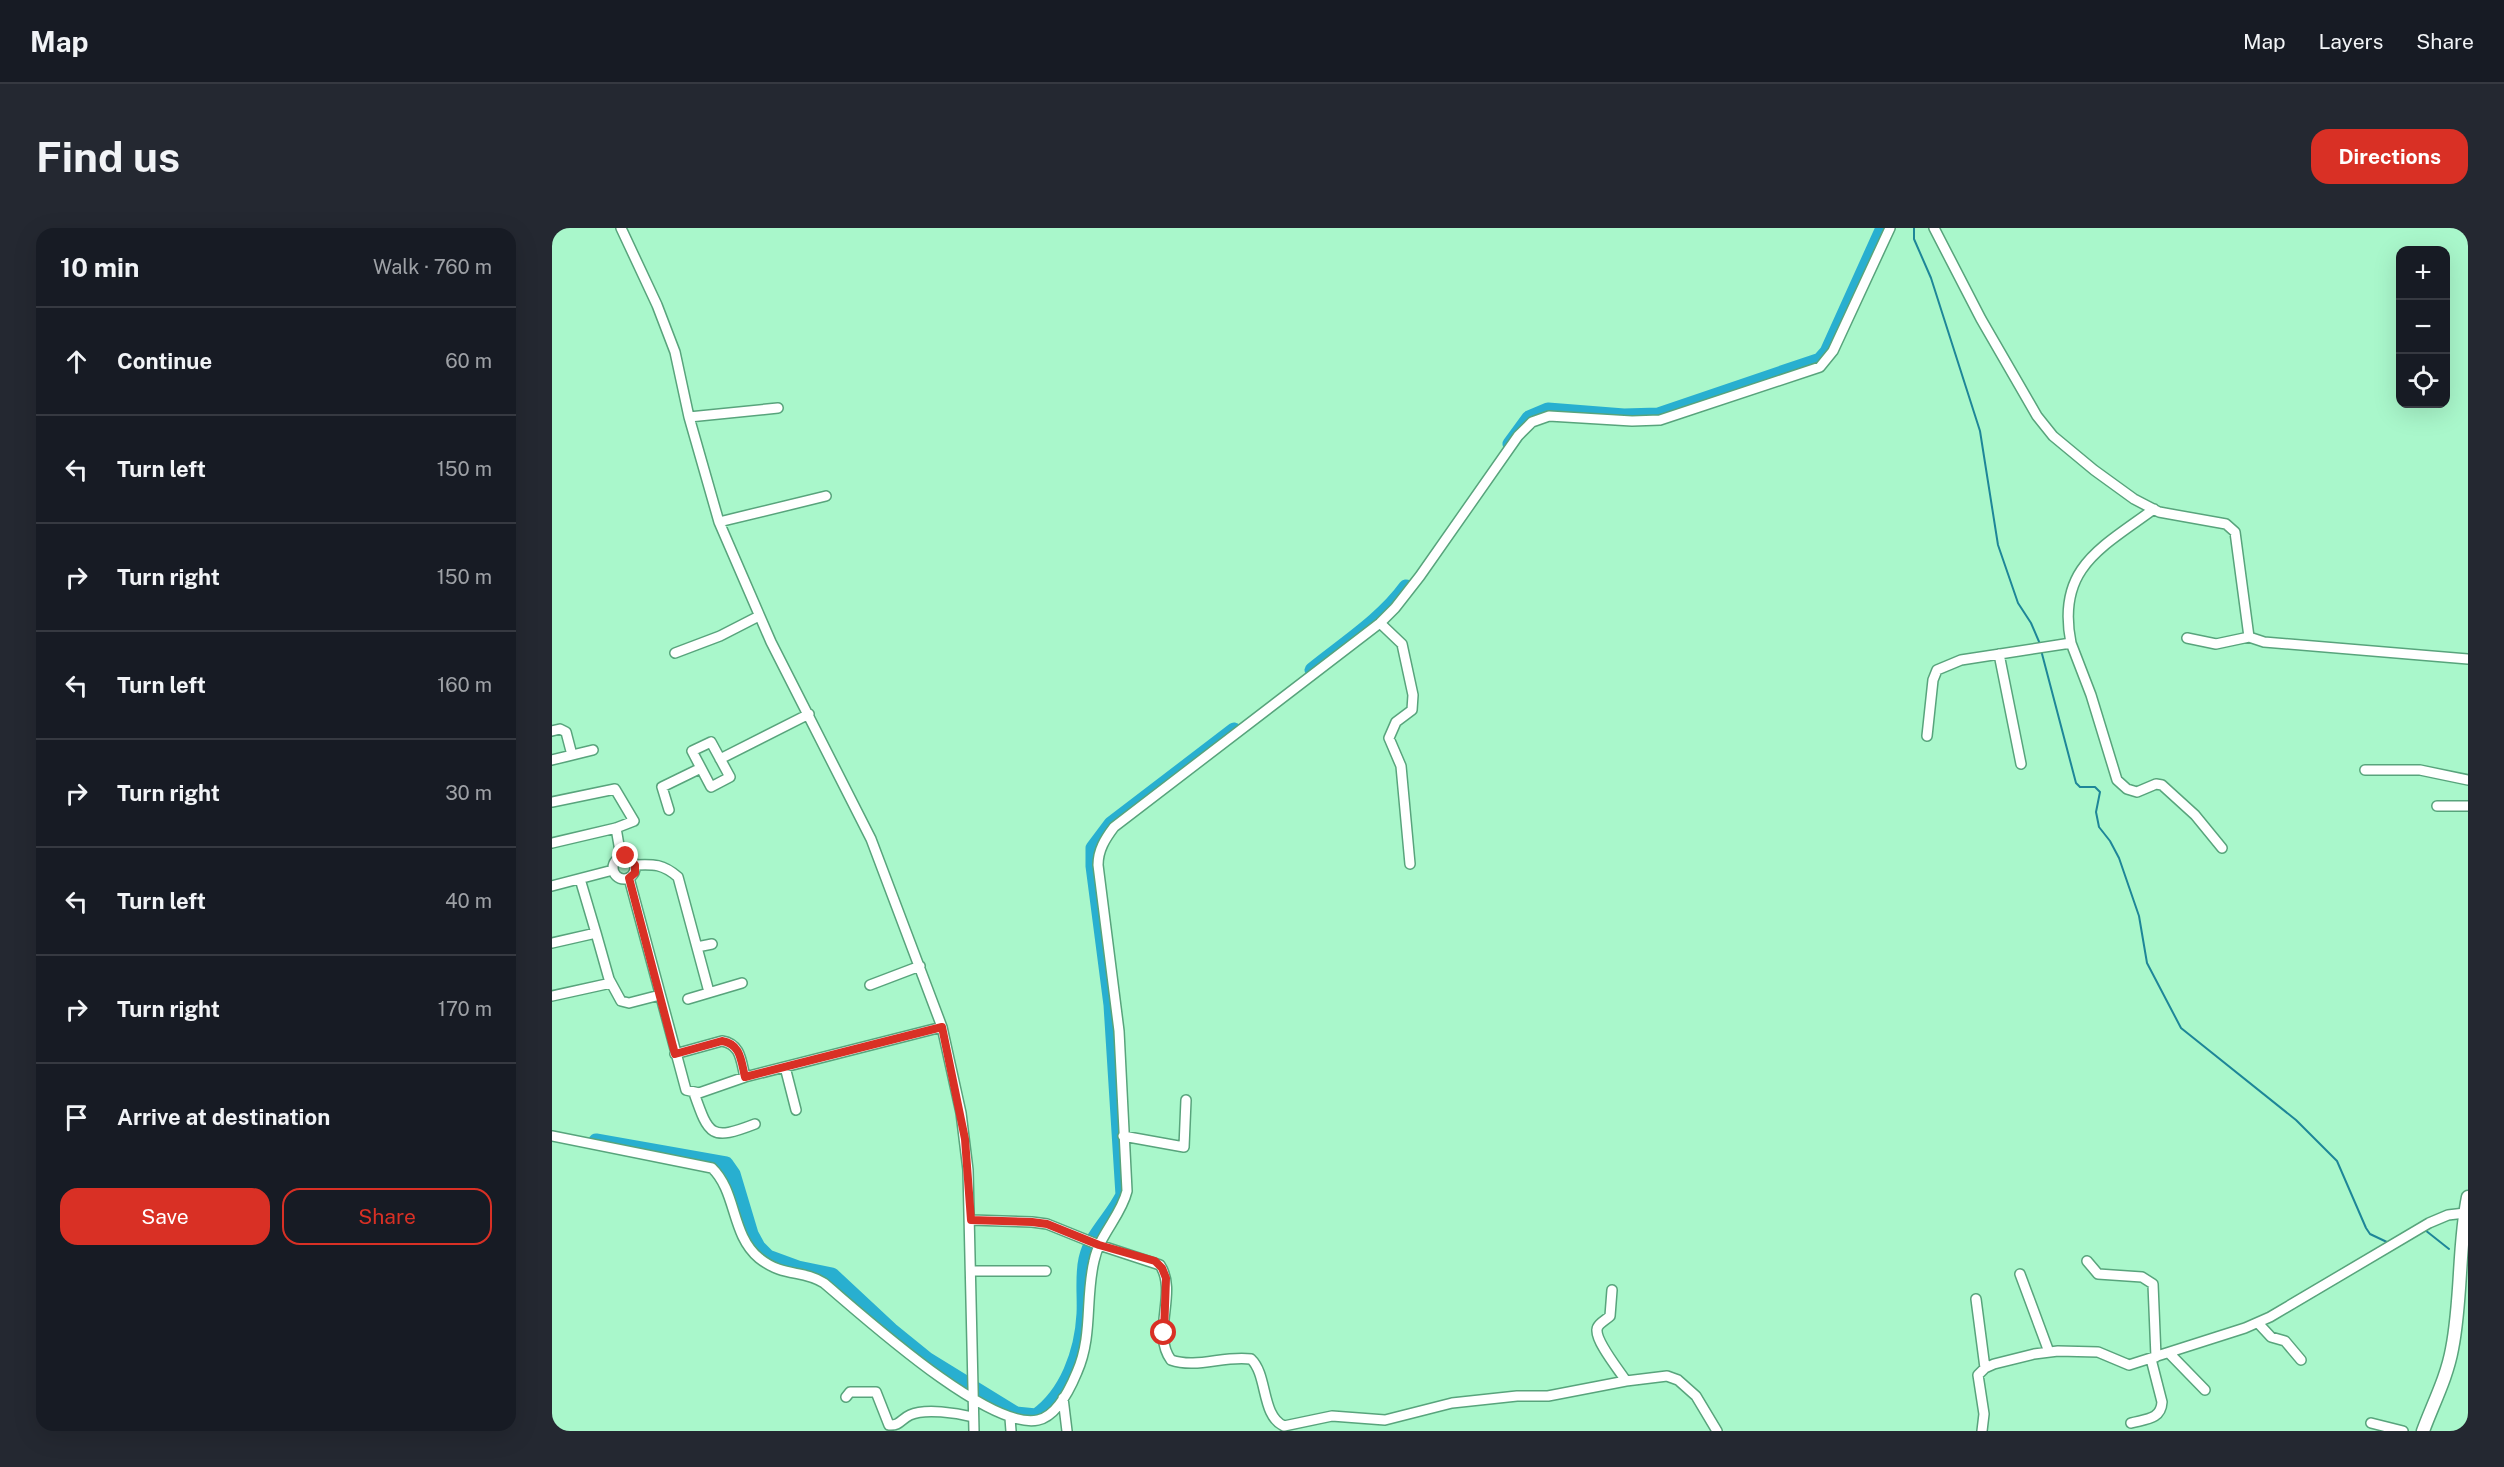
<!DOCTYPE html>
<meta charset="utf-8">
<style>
:root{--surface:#171b24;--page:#242831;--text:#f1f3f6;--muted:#9ea1a6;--line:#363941;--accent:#d93025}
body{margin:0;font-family:"Public Sans",sans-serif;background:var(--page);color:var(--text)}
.controls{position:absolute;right:18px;top:18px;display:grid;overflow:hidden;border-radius:12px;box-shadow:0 6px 24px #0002}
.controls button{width:54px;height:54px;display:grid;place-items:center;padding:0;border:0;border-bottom:2px solid var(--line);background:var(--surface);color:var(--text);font:30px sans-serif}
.stop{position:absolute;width:18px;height:18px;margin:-14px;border:4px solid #d93025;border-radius:50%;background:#fff}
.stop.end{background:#d93025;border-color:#fff;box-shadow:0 2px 6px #0008}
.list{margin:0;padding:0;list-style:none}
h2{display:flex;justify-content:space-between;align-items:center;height:78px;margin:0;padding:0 24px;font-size:26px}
h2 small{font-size:20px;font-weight:400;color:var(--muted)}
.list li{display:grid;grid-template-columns:39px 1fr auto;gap:18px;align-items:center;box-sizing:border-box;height:108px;padding:0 24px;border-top:2px solid var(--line)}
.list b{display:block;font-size:22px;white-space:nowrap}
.list em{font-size:20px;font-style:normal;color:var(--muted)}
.actions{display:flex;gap:12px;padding:18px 24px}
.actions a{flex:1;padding:14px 0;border:2px solid var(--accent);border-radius:18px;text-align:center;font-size:21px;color:var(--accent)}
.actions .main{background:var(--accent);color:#fff}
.icon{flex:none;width:33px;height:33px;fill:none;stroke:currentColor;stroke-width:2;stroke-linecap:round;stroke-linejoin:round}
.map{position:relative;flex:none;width:1916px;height:1203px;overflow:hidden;border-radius:18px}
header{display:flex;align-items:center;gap:36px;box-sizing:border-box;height:84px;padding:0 30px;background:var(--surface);border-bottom:2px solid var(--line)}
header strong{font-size:28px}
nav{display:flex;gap:33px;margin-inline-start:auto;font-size:21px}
.intro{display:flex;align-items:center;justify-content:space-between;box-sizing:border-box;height:144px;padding:0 36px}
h1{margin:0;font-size:42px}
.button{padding:15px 27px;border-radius:18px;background:var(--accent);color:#fff;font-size:21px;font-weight:700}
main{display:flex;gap:36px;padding:0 36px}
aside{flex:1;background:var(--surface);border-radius:18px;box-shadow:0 6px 24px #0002}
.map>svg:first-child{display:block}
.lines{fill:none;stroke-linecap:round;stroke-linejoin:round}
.stream{stroke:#1e8698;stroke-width:2}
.river{stroke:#28afd0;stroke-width:15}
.minor-casing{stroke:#58a47c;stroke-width:12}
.secondary-casing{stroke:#58a47c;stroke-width:15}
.minor{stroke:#fff;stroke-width:9}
.secondary{stroke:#fff;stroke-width:12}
.route{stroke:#d93025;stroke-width:8}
</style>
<header>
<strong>Map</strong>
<nav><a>Map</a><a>Layers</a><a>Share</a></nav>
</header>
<div class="intro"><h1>Find us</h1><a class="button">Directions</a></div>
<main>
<aside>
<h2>10 min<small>Walk · 760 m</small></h2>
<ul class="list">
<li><svg class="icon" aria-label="ahead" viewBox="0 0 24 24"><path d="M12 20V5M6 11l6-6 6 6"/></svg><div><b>Continue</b></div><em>60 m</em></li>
<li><svg class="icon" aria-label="left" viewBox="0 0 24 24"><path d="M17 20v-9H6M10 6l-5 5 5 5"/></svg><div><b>Turn left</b></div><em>150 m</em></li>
<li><svg class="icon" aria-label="right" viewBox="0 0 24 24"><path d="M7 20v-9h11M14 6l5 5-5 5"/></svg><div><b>Turn right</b></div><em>150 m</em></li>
<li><svg class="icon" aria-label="left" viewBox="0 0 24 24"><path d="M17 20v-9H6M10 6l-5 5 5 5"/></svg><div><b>Turn left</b></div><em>160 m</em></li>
<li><svg class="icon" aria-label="right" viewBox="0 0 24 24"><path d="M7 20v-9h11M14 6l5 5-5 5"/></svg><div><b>Turn right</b></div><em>30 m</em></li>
<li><svg class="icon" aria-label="left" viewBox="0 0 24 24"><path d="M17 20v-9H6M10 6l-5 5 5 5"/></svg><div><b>Turn left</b></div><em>40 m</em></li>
<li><svg class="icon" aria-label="right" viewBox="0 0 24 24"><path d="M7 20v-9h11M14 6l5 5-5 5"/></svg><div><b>Turn right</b></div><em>170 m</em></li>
<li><svg class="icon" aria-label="arrive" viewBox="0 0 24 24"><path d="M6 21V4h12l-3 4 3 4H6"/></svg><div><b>Arrive at destination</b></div></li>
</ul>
<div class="actions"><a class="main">Save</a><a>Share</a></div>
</aside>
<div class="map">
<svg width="1916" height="1203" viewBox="0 0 1916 1203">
<rect width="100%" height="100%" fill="#a9f7cb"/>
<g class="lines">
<path class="stream" d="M1362,0V11L1379,50L1428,203L1446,317L1466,375L1479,395L1488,416
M1489,422L1524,555L1528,559H1543L1548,564L1544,584L1547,599L1558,613L1567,630L1587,688L1595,735L1629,800L1744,892L1785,933L1814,1000L1818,1006L1837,1015
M1873,1002L1897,1021"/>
<path class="river" d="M958,216L977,190L996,182L1072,188L1106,187L1268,132L1275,124L1331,0
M760,442C792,416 830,392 854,359
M44,913L174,936L181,946L199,1006L206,1019L216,1029L246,1040L280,1047L339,1102L376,1132L464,1186L484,1188C515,1166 530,1124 532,1086C533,1069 530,1048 534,1031C540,1005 560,990 571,967L559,777L541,638V620L559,596L682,502"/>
<defs>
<path id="minor" d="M69,0L105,77L123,124L137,189L167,294L219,414L319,611L390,799L409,885L416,942L422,1203
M1382,0L1429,91L1485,188L1501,208L1542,242L1582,271L1607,284L1674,296L1683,304L1697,409L1712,414L1916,431
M137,189L226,180
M167,294L274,268
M828,395L850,416L861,467L860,482L844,494L837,510L849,538L858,636
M1635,410L1664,416L1697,409
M1519,415L1539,467L1565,552L1575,561L1585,564L1604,556L1610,557L1643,587L1670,620
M123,425L168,408L207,388
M1447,426L1469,536
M0,503L8,501L14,504L20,527
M1375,508L1381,452L1385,442L1409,432L1519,415C1504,340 1549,320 1602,281
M159,514L178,549L159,559L140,523Z
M168,531L257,486
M0,532L41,522
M1813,542H1868L1916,552
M0,574L63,561L82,593L64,600L0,615
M1885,578H1916
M117,582L110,559L149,540
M64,600L69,629
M61 640a11 11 0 1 1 22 0a11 11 0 1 1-22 0Z
M83,637C102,636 111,636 126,649L157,764
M77,650L134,862L147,865L193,849L390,799
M0,658L61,642
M44,705L57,751L69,773L77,775L108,767
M0,715L44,705L28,651
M145,719L160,716
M318,757L368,738
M0,768L59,755
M136,771L190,755
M123,826L170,813C189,816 189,833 193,849
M233,839L244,882
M142,865C157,908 159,913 203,896
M0,908L160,940C185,964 179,1007 207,1030C232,1050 250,1041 272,1055C310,1087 437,1203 486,1192C505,1188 518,1161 525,1144C541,1108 533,1070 542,1033C547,1007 569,988 575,963L567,803L546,637C546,622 553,611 562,599L828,395L843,380L868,348L966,208L980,194L997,188L1080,193L1108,192L1268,139L1281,123L1338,0
M571,908L632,919L634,872
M419,992L480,994L495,996L547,1017L608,1037C626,1064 599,1105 619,1132C645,1141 672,1127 699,1131C716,1147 709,1188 732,1198L780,1188L833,1192L900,1175L965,1168H996L1074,1153L1115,1148L1126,1152L1144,1168L1165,1203
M1535,1033L1546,1046L1590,1049L1601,1056L1604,1129
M419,1043H494
M1468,1046L1497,1124
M1060,1062L1058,1088C1054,1092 1045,1096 1045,1102C1044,1114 1067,1142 1074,1153
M1424,1071L1433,1140
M1706,1095L1719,1109L1733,1113L1749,1132
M1617,1125L1653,1162
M294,1169L298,1164H324L337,1197C348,1198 349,1191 358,1187C373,1180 405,1185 421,1189
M511,1170L515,1203
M458,1190L459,1203
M1579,1195C1593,1191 1609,1192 1610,1174L1599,1131
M1819,1195L1851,1203
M1430,1203L1432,1186L1426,1147L1433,1140L1442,1136L1482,1126L1506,1123L1546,1124L1577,1137L1693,1100L1718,1089L1877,995L1896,987L1913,985"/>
<path id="secondary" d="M1871,1203C1881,1176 1895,1149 1900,1121C1910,1071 1906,1019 1916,969"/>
</defs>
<use href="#minor" class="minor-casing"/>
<use href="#secondary" class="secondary-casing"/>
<use href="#minor" class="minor"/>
<use href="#secondary" class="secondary"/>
</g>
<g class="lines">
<path class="route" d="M74,628L78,630L83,637V645L77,650L123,826L170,813C189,816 189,833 193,849L390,799L413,911L419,992L480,994L495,996L547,1017L603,1033L610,1040L614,1050L612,1105"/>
</g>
</svg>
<div class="controls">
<button>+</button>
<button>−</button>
<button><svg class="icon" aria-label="locate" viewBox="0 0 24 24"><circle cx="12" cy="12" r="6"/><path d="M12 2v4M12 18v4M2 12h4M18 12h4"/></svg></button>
</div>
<div class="stop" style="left:612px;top:1105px"></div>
<div class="stop end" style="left:74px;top:628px"></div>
</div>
</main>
